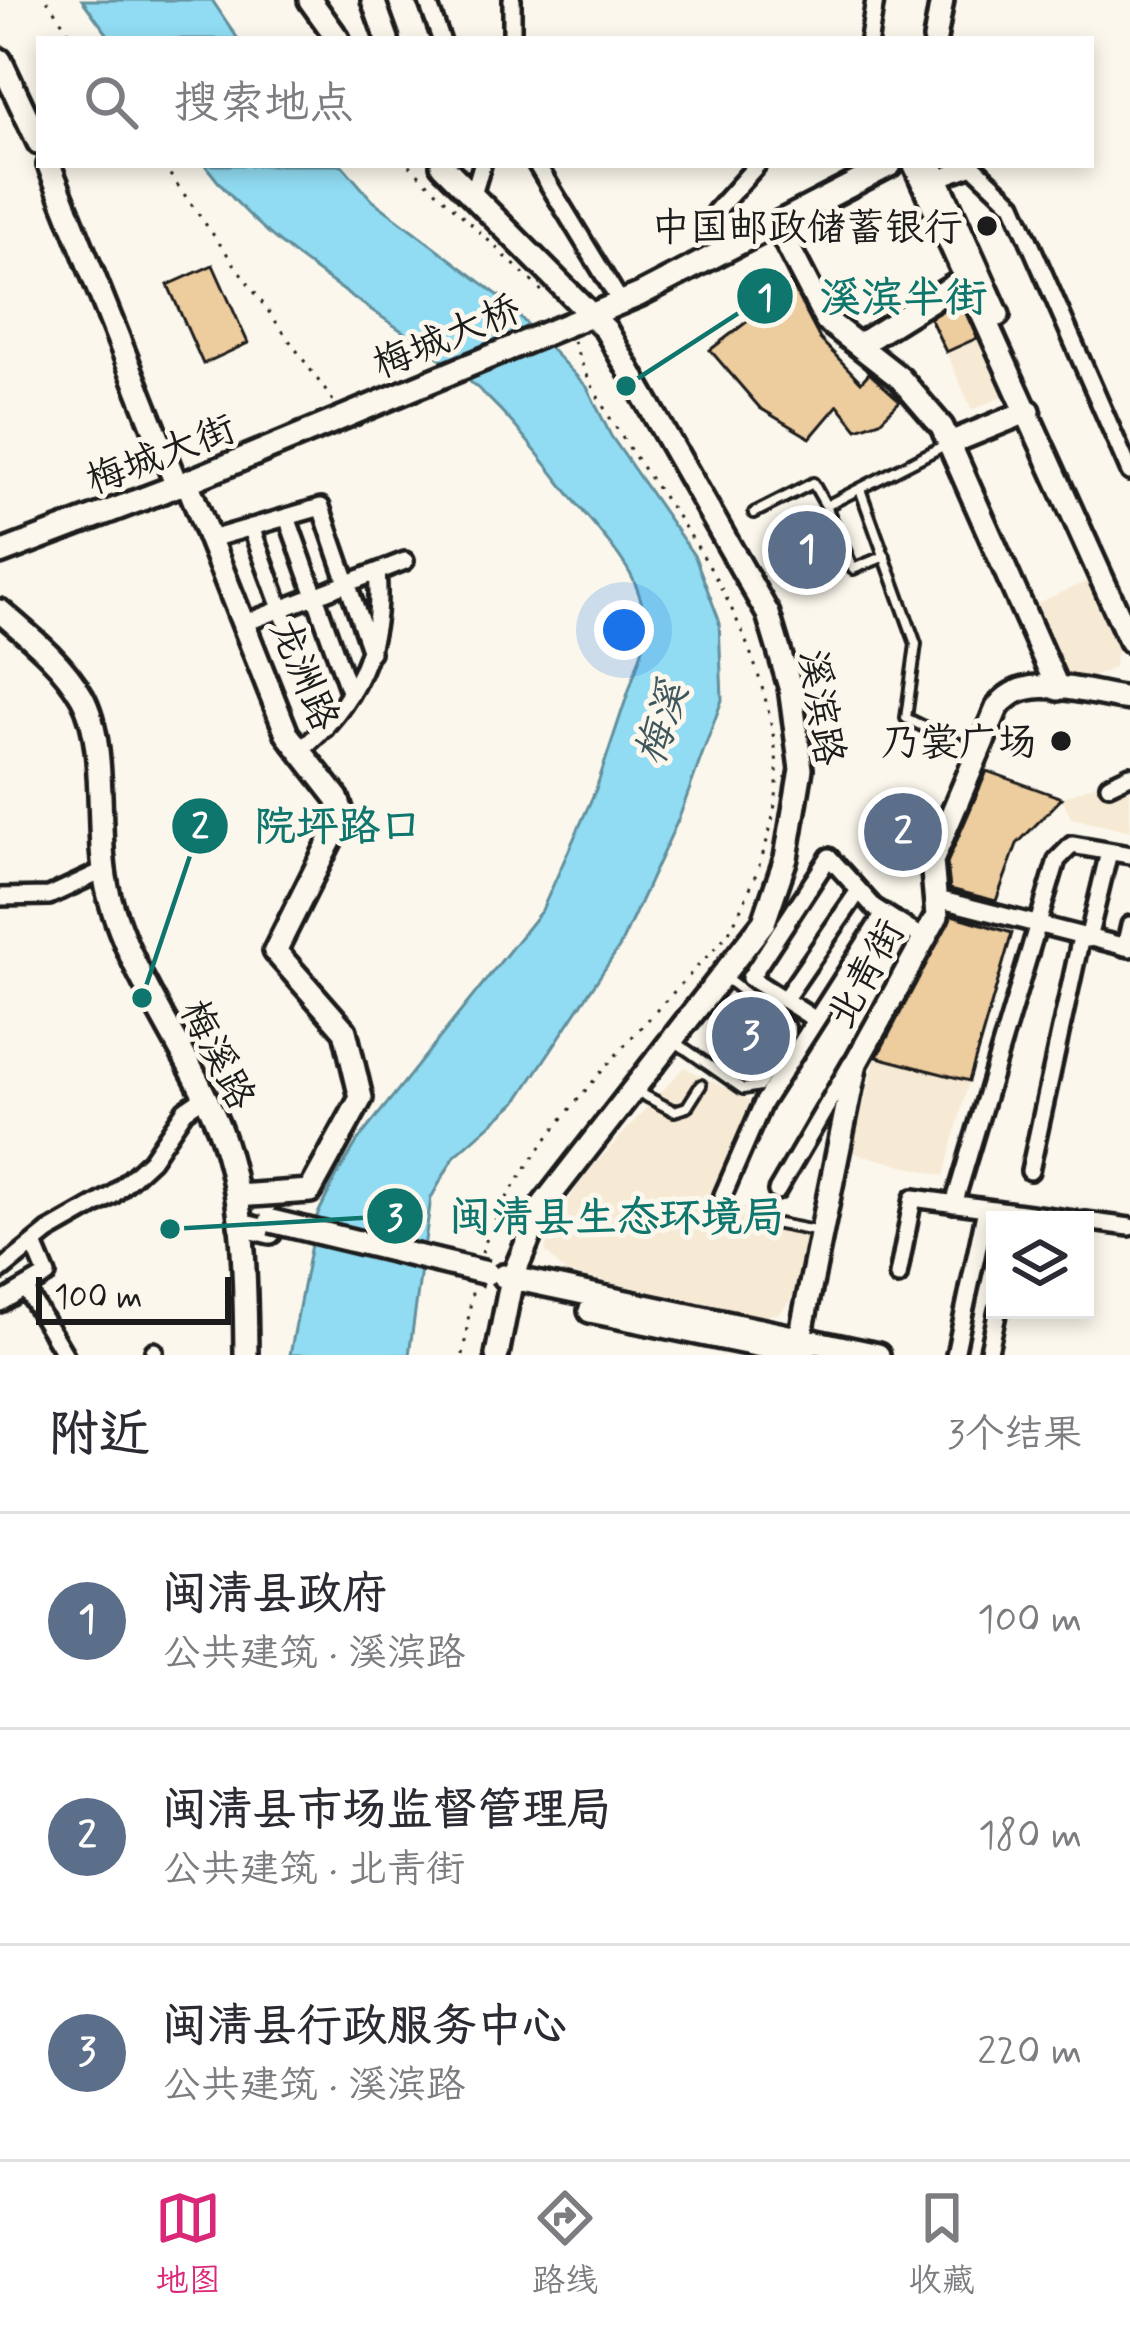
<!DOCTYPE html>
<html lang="zh">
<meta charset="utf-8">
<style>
:root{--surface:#fff;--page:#f2f2f3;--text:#2b2b33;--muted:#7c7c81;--line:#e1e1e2;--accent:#db2777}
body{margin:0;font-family:Mynerve,"LXGW WenKai TC",sans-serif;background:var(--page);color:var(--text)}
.controls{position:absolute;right:36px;bottom:36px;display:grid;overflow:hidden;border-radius:0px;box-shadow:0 6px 18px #0003}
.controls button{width:108px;height:108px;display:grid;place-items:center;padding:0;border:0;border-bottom:3px solid var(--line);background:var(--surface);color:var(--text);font:60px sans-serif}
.scale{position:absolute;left:36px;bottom:30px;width:195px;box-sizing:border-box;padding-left:12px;border:6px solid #1c1c1c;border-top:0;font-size:33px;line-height:42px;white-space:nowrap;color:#1c1c1c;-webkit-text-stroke:9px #fbf7ec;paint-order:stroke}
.you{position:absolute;left:624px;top:630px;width:42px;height:42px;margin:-30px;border:9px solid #fff;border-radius:50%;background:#1a73e8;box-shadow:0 0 0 18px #1a73e833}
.badge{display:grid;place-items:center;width:78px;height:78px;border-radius:50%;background:var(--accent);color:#fff;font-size:39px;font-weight:700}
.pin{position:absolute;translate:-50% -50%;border:6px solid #fff;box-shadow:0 3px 12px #0006}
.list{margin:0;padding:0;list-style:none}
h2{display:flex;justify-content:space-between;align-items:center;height:156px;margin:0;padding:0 48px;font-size:51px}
h2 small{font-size:39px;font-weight:400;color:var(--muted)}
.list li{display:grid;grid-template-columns:78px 1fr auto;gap:36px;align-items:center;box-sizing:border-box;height:216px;padding:0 48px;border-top:3px solid var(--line)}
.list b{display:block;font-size:45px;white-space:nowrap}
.list p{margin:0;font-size:39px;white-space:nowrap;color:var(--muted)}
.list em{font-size:39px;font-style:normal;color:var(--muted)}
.icon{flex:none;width:66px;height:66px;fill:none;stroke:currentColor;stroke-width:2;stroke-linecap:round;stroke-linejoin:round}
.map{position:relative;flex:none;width:1130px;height:1355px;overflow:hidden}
.search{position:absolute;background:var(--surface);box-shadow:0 6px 18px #0003;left:36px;right:36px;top:36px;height:132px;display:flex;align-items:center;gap:30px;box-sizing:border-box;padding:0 42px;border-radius:0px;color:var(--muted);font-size:45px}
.sheet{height:804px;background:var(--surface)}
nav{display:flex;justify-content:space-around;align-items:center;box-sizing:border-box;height:168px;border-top:3px solid var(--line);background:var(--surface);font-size:33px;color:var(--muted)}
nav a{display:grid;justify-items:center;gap:6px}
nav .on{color:var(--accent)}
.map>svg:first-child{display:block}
.built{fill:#f7ead5}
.water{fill:#91dcf2;stroke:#628f9c;stroke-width:3}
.building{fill:#edcc9e;stroke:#1c1c1c;stroke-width:3}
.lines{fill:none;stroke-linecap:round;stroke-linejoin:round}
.lane-casing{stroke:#1c1c1c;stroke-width:16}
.street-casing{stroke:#1c1c1c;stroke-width:24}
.secondary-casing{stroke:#1c1c1c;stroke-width:30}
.path{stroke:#1c1c1c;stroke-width:3;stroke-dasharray:3 9;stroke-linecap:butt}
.lane{stroke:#fbf7ec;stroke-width:8}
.street{stroke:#fbf7ec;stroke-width:15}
.secondary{stroke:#fbf7ec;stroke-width:21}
.secondary-bridge-casing{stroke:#1c1c1c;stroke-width:30;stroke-linecap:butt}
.secondary-bridge{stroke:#fbf7ec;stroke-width:21}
.poi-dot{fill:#1c1c1c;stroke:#fbf7ec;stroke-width:4.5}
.labels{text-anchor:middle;stroke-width:10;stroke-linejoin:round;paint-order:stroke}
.poi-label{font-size:39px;fill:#1c1c1c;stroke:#fbf7ec;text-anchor:end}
.street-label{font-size:39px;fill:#1c1c1c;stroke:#fbf7ec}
.water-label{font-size:42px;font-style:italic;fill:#3f565c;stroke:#fbf7ec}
.leader{fill:none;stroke:#0f766e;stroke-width:4.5}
.callout-dot{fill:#0f766e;stroke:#fbf7ec;stroke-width:4.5}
.mark-label{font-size:36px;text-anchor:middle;font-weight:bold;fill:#fff}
.callout-label{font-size:42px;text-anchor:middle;font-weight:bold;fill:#0f766e;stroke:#fbf7ec;stroke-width:10;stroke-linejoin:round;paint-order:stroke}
</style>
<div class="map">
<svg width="1130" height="1355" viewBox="0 0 1130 1355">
<rect width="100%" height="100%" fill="#fbf7ec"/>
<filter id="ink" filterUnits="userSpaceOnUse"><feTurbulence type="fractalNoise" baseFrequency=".00833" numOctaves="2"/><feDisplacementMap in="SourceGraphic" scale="24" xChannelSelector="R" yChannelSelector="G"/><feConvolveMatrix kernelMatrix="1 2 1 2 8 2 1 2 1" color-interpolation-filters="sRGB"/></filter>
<g filter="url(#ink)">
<path class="built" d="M983,335L1010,393L972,410L946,352Z
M1090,580L1118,645L1114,667L1088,680L1061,675L1031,606Z
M1130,770V831L1071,818L1062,798Z
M876,1057L969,1081L944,1176L851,1152Z
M684,1067L757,1104L715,1200L808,1222L794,1296L780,1313L765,1316L566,1273L545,1251L550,1229L585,1175Z"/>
<path class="water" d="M82,0H212L238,39H111Z
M205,165H342L372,200L502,298L587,387L611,436L695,557L719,620L722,700L679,818L620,946L517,1101L454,1157L431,1198L409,1355H290L316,1218L335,1179L358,1140L542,910L596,789L647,636C643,577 618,554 582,510C545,465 512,415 467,379C378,307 275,259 205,165Z"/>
<path class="building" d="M213,265L248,343L203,364L168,285Z
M790,282L820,339L861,382L869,373L900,401L880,421L857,429L838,405L810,438L760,408L710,350L749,320L742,308Z
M960,300L977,338L946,352L930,318Z
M987,771L1062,798L1017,844L996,901L950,889L947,863Z
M952,915L1012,933L969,1081L877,1057Z"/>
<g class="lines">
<defs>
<path id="lane" d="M860,489L916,644L906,718L973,751
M826,506L853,569L885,556
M754,513L813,483L826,506L945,445
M674,1041L743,1089L760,1086L790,1038V1027L724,977
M634,1090L674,1111L687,1107L701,1085
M768,1222L820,1232"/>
<path id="street" d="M427,0L441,39
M512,0V39
M869,39L875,0
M537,165L621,303
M948,175L973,166L1013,204L1130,472
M472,198L482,165
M733,249L715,212L757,165
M287,517L350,694
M251,527L325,728
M211,539L321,507L371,652
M245,623L405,561
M298,752C355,706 384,645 377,572
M1109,785L1130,775
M0,897L49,896L103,871
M938,899L1130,948
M1088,939L1109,852
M1125,947L1130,925
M784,1000L858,892
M816,1020L750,978L829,857L874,907L926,940
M1030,1171L1081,937
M777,1191L851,1064
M723,1195L763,1103L883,915
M954,1204L1057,860L1072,845L1130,855
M1085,1221L1130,1227
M34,1244L47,1275L25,1288L65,1355
M0,1271L48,1232L113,1195L151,1160L185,1110L204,1097
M898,1276L913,1198L1074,1220
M0,1303L25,1288
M154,1351V1355
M955,1355L986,1209
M988,1355L998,1310"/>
<path id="secondary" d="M310,0L338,39
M373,0L387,39
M935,39L942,0
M0,60L39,143
M49,165L177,486
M442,165L606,330L768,614L790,687L801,769L786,858L764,922L543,1205L512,1278L497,1355
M915,165L1130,641
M931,165L998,315
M777,225L826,320L900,378L942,427L1058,689
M859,345L965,279
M950,443L1029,411
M187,482L287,734L337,798L343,815L275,951L345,1031L361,1098L310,1191L237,1196
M0,553L187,482L639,295L890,165
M0,611C30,637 62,662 82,697C110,748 93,838 109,896C132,980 187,1048 219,1128C246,1200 245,1280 246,1355
M240,1225L270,1232
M503,1276L878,1355
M590,1311L805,1355
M797,1353L856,1063L937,916L932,861L997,708C1024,668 1090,695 1130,699"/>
</defs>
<use href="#lane" class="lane-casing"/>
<use href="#street" class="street-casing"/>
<use href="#secondary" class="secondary-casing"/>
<path class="path" d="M47,0L74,39
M163,165L333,401
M409,165L547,296
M482,1253C508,1159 659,1009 728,934C753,888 780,821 777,768C772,684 728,589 681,522C640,463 597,409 573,341
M463,1355L473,1286"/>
<use href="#lane" class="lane"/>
<use href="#street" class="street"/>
<use href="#secondary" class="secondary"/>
<defs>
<path id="secondary-bridge" d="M271,1221L487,1273"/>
</defs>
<use href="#secondary-bridge" class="secondary-bridge-casing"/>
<use href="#secondary-bridge" class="secondary-bridge"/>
</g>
</g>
<g class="poi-dot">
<circle cx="987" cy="226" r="12"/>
<circle cx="1061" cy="741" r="12"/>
</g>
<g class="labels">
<g class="poi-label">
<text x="963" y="240">中国邮政储蓄银行</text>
<text x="1037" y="755">乃裳广场</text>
</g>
<g class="street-label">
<text transform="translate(446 335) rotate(-23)" y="14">梅城大桥</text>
<text transform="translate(160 453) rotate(-21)" y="14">梅城大街</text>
<text transform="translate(306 674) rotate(67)" y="14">龙洲路</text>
<text transform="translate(823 707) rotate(81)" y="14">溪滨路</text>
<text transform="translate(864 973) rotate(-61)" y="14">北青街</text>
<text transform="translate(219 1054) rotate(63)" y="14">梅溪路</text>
</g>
<g class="water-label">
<text transform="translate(660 723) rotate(-72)" y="15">梅溪</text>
</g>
</g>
<path class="leader" d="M626 386L765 296M142 998L200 826M170 1229L395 1216"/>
<g class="callout-dot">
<circle cx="626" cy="386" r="12"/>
<circle cx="142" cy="998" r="12"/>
<circle cx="170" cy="1229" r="12"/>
<circle cx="765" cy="296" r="30"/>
<circle cx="200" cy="826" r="30"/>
<circle cx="395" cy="1216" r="30"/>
</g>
<g class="mark-label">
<text x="765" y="309">1</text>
<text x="200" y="838">2</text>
<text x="395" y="1229">3</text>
</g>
<g class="callout-label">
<text x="903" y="311">溪滨半街</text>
<text x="338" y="840">院坪路口</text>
<text x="617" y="1231">闽清县生态环境局</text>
</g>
</svg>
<div class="controls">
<button><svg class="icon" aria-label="layers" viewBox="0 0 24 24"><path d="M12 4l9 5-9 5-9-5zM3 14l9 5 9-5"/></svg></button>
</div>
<div class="scale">100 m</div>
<div class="you"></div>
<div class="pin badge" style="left:807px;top:550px;background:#5c6f8a">1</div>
<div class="pin badge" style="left:903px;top:832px;background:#5c6f8a">2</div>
<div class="pin badge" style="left:751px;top:1036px;background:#5c6f8a">3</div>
<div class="search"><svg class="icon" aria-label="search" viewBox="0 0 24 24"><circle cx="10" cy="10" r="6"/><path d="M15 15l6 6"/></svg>搜索地点</div>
</div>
<section class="sheet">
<h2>附近<small>3个结果</small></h2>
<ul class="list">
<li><span class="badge" style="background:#5c6f8a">1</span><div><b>闽清县政府</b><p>公共建筑 · 溪滨路</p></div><em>100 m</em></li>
<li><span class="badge" style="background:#5c6f8a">2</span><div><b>闽清县市场监督管理局</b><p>公共建筑 · 北青街</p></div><em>180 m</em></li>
<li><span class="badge" style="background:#5c6f8a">3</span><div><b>闽清县行政服务中心</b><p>公共建筑 · 溪滨路</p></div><em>220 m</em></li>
</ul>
</section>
<nav>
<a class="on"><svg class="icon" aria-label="map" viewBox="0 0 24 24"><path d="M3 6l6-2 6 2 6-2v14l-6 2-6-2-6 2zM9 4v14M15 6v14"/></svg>地图</a>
<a><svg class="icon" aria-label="directions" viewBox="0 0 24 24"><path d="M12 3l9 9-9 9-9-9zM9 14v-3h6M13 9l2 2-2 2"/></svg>路线</a>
<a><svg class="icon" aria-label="saved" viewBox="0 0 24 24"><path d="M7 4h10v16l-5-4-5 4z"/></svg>收藏</a>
</nav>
